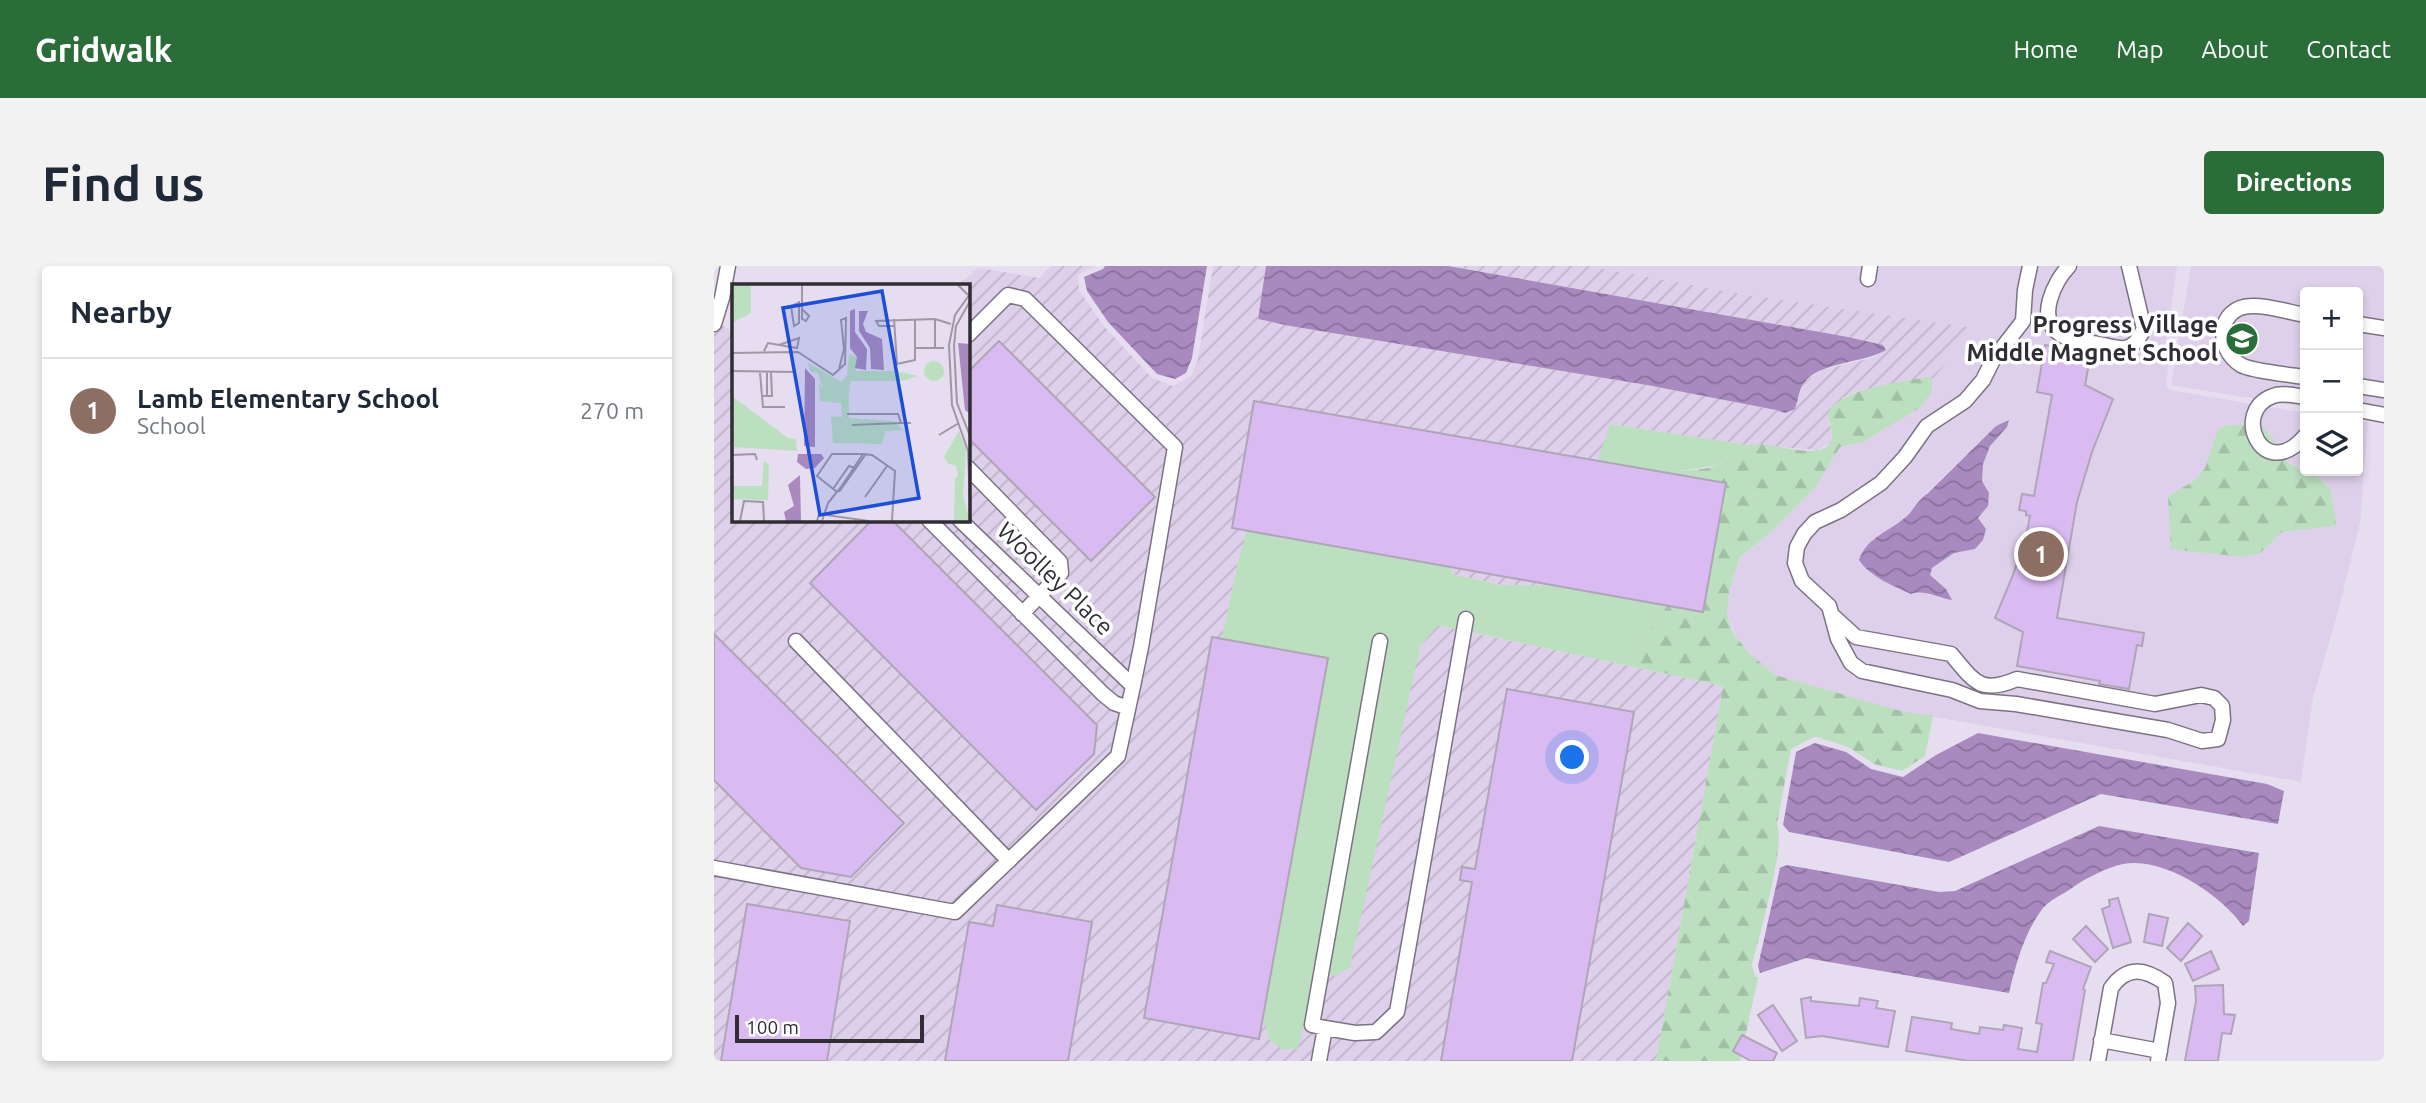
<!DOCTYPE html>
<meta charset="utf-8">
<style>
:root{--surface:#fff;--page:#f2f2f3;--text:#1f2937;--muted:#747a83;--line:#e0e1e3;--accent:#2a6d38}
body{margin:0;font-family:Ubuntu,sans-serif;background:var(--page);color:var(--text)}
.controls{position:absolute;right:21px;top:21px;display:grid;overflow:hidden;border-radius:7px;box-shadow:0 4px 10px #0003}
.controls button{width:63px;height:63px;display:grid;place-items:center;padding:0;border:0;border-bottom:2px solid var(--line);background:var(--surface);color:var(--text);font:35px sans-serif}
.scale{position:absolute;left:21px;bottom:18px;width:189px;box-sizing:border-box;padding-left:7px;border:4px solid #312d35;border-top:0;font-size:19px;line-height:24px;white-space:nowrap;color:#312d35;-webkit-text-stroke:5px #fff;paint-order:stroke}
.you{position:absolute;left:859px;top:492px;width:24px;height:24px;margin:-18px;border:5px solid #fff;border-radius:50%;background:#1a73e8;box-shadow:0 0 0 10px #1a73e833}
.badge{display:grid;place-items:center;width:46px;height:46px;border-radius:50%;background:var(--accent);color:#fff;font-size:23px;font-weight:700}
.pin{position:absolute;translate:-50% -50%;border:4px solid #fff;box-shadow:0 2px 7px #0006}
.list{margin:0;padding:0;list-style:none}
h2{display:flex;justify-content:space-between;align-items:center;height:91px;margin:0;padding:0 28px;font-size:30px}
h2 small{font-size:23px;font-weight:400;color:var(--muted)}
.list li{display:grid;grid-template-columns:46px 1fr auto;gap:21px;align-items:center;box-sizing:border-box;height:105px;padding:0 28px;border-top:2px solid var(--line)}
.list b{display:block;font-size:26px;white-space:nowrap}
.list p{margin:0;font-size:23px;white-space:nowrap;color:var(--muted)}
.list em{font-size:23px;font-style:normal;color:var(--muted)}
.icon{flex:none;width:38px;height:38px;fill:none;stroke:currentColor;stroke-width:2;stroke-linecap:round;stroke-linejoin:round}
.map{position:relative;flex:none;width:1670px;height:795px;overflow:hidden;border-radius:7px}
header{display:flex;align-items:center;gap:42px;box-sizing:border-box;height:98px;padding:0 35px;background:var(--accent);color:#fff}
header strong{font-size:33px}
nav{display:flex;gap:38px;margin-inline-start:auto;font-size:24px}
.intro{display:flex;align-items:center;justify-content:space-between;box-sizing:border-box;height:168px;padding:0 42px}
h1{margin:0;font-size:49px}
.button{padding:18px 32px;border-radius:7px;background:var(--accent);color:#fff;font-size:24px;font-weight:700}
main{display:flex;gap:42px;padding:0 42px}
aside{flex:1;background:var(--surface);border-radius:7px;box-shadow:0 4px 10px #0003}
.map>svg:first-child{display:block}
.built{fill:#ded0ea;fill-rule:evenodd}
.industrial{fill:url(#industrial-furrows)}
.grass{fill:#bcdfc0}
.forest{fill:url(#forest-firs)}
.water{fill:url(#water-waves)}
.building{fill:#d9bbf2;stroke:#afa5b7;stroke-width:2}
.lines{fill:none;stroke-linecap:round;stroke-linejoin:round}
.minor-casing{stroke:#7c7283;stroke-width:17}
.minor{stroke:#fff;stroke-width:14}
.labels{text-anchor:middle;stroke-width:7;stroke-linejoin:round;paint-order:stroke}
.poi-label{font-size:24px;font-weight:bold;fill:#312d35;stroke:#fff;text-anchor:end}
.street-label{font-size:24px;fill:#312d35;stroke:#fff}
.inset-road{fill:none;stroke:#9e97a5;stroke-width:2}
.view{fill:#1d4ed8;fill-opacity:0.15;stroke:#1d4ed8;stroke-width:3.5}
.inset-edge{fill:none;stroke:#312d35;stroke-width:3.5}
</style>
<header>
<strong>Gridwalk</strong>
<nav><a>Home</a><a>Map</a><a>About</a><a>Contact</a></nav>
</header>
<div class="intro"><h1>Find us</h1><a class="button">Directions</a></div>
<main>
<aside>
<h2>Nearby<small></small></h2>
<ul class="list">
<li><span class="badge" style="background:#8d6e63">1</span><div><b>Lamb Elementary School</b><p>School</p></div><em>270 m</em></li>
</ul>
</aside>
<div class="map">
<svg width="1670" height="795" viewBox="0 0 1670 795">
<defs>
<pattern id="industrial-furrows" width="10" height="10" patternUnits="userSpaceOnUse" patternTransform="scale(1.75)"><rect width="10" height="10" fill="#ded0ea"/><path d="M-1 1l2-2M0 10L10 0M9 11l2-2" fill="none" stroke="#bfb3c9"/></pattern>
<pattern id="forest-firs" width="22" height="20" patternUnits="userSpaceOnUse" patternTransform="scale(1.75)"><rect width="22" height="20" fill="#bcdfc0"/><path d="M5 1l3.5 6h-7zM16 11l3.5 6h-7z" fill="#a2c0a6"/></pattern>
<pattern id="water-waves" width="16" height="10" patternUnits="userSpaceOnUse" patternTransform="scale(1.75)"><rect width="16" height="10" fill="#a88abf"/><path d="M0 5q4-4 8 0t8 0" fill="none" stroke="#89719c"/></pattern>
</defs>
<rect width="100%" height="100%" fill="#e7ddf0"/>
<path class="built" d="M873,0H1463L1450,93L1455,95L1452,121L1456,124L1591,147V204L1569,194L1562,177L1510,160L1503,165L1491,202L1480,215L1454,230L1546,287L1568,266L1621,260L1617,224L1605,212L1592,205H1644V155L1654,156L1646,257L1625,342L1599,432L1587,516L1187,445L1061,409L1035,387L1023,373L1013,348L1015,326L1026,292L1054,269L1100,223L1126,181L1149,176L1207,141L1218,125V114L1259,62L1033,29ZM1282,160L1279,175L1268,198V216L1271,220L1274,240L1264,253L1269,258L1261,283L1240,287L1218,302L1216,309L1226,318L1228,333L1206,325L1185,322L1158,308L1155,277L1194,249L1209,230Z
M1477,0H1670V153L1644,149V26H1591V141L1457,119Z"/>
<path class="industrial" d="M337,0H381L364,9L365,24L389,59L438,112L459,120L477,110L484,93L499,0H552L544,53L576,60L933,119L1063,144L1081,143L1090,116L1108,104L1161,91L1172,83L1168,79L1134,71L734,0H873L1033,29L1260,62L1218,114V111L1148,124L1129,131L1114,151L1118,167L1116,177L1103,184L1035,179L896,158L855,320L788,319L738,308L736,288L524,296L477,521L568,628L550,753L583,782L598,726L706,381L723,359L1009,420L942,795H0V56L19,65V254H237L403,413L413,404L254,251V19H244L264,2L325,12Z"/>
<path class="grass" d="M896,158L1035,179L1003,199L960,206L963,326L911,399L724,359L706,381L636,701L622,710L612,709L598,726L584,783H569L555,774L550,753L568,628L477,521L524,296L550,204L736,289L738,308L788,319L854,320L866,245Z"/>
<path class="forest" d="M1218,110V125L1207,141L1149,176L1126,181L1100,223L1054,269L1026,291L1015,326L1013,348L1019,367L1035,387L1061,409L1187,445L1219,450L1211,490L1188,505L1160,498L1134,481L1103,471L1098,472L1077,483L1063,558C1072,580 1045,670 1038,699L1041,710L1044,712L1026,795H942L1009,420L911,399L963,326L960,206C974,204 991,204 1003,199C1015,194 1024,182 1036,179C1053,174 1103,195 1115,178C1122,169 1114,156 1114,146C1131,120 1188,117 1218,110Z
M1539,158L1548,160L1562,177L1569,194L1605,212L1617,224L1622,260L1568,266L1546,287L1529,291L1457,283L1454,230L1480,215L1491,202L1503,165L1510,160Z"/>
<path class="water" d="M391,0H493L478,92L472,107L461,113L443,108L394,56L373,25L370,11L389,3Z
M552,0H734L1134,71L1169,79L1172,84C1151,97 1104,96 1090,117C1085,123 1084,135 1081,143L1071,147L1062,144L933,119L576,60L544,53Z
M1295,154L1293,161L1276,180L1269,198L1268,215L1275,227L1274,240L1264,252L1272,263L1269,274L1261,283L1240,287L1218,302L1216,309L1232,323L1238,334C1224,332 1211,323 1197,328C1180,320 1156,311 1145,294C1153,270 1178,265 1195,248C1201,241 1206,232 1213,228L1282,160Z
M1264,467L1553,518L1570,525L1564,558L1387,528L1235,596L1075,566L1069,559L1082,486L1101,477L1132,486L1157,503L1189,511L1222,489Z
M1385,560L1545,587L1535,655L1529,660C1507,629 1450,590 1409,598C1391,602 1370,613 1355,624C1347,629 1335,635 1329,642C1310,667 1302,698 1295,727L1092,692L1046,707L1044,700L1066,602L1073,599L1225,626L1241,625Z"/>
<path class="building" d="M285,75L441,231L377,295L254,172V106Z
M1331,79L1377,87L1371,119L1399,133L1378,186L1363,236L1343,352L1430,367L1428,380L1423,379L1415,423L1385,418L1386,415L1303,400L1309,366L1281,352L1299,309L1314,261L1316,250L1312,249V245L1305,244L1308,228L1320,230L1338,129L1323,126Z
M540,135L1012,217L989,346L518,262Z
M158,254H178L383,459L380,488L322,544L96,317Z
M0,368L190,557L137,611L87,602L0,514Z
M498,371L614,392L545,773L430,752Z
M793,423L920,446L858,795H727L758,616L746,614L748,601L761,603Z
M1404,632L1417,676L1399,682L1388,643L1396,640L1395,634Z
M33,638L136,655L113,795H7Z
M283,639L378,656L354,795H231L255,656L279,660Z
M1435,648L1454,652L1448,680L1430,676Z
M1474,657L1488,670L1467,695L1453,682Z
M1372,660L1394,683L1381,696L1359,673Z
M1336,685L1377,701L1369,723L1371,724L1359,795H1255L1192,785L1198,751L1238,757L1237,763L1265,768L1266,761L1289,764L1290,759L1308,762L1304,783L1323,786L1328,758L1322,757L1329,717H1332L1340,698L1332,696Z
M1497,685L1505,703L1479,715L1471,698Z
M1509,719L1510,748L1521,749L1517,768L1508,767L1504,795H1471L1482,735L1481,720Z
M1097,731V735L1145,740L1146,732L1164,735L1162,742L1181,745L1174,781L1108,770L1092,772L1087,733Z
M1059,739L1083,775L1068,785L1044,749Z
M1028,769L1063,787L1059,795H1037L1019,785Z"/>
<g class="lines">
<defs>
<path id="minor" d="M1355,0C1341,15 1321,53 1346,68C1357,75 1372,76 1384,78C1392,79 1403,83 1411,82C1421,81 1425,71 1430,63L1415,0
M1154,13L1156,0
M1591,49C1574,46 1554,39 1537,40C1503,41 1501,83 1527,99C1537,105 1577,109 1591,111
M0,58L8,32L14,0
M1644,58L1670,62
M1644,120L1670,124
M1591,131C1582,130 1568,126 1559,130C1516,145 1549,219 1591,170
M1644,144L1670,149
M254,202L346,296L347,307L308,348
M215,254L389,428L400,437L414,442
M246,254L419,420L427,381L461,181L311,33L294,29L254,69
M1119,350L1142,371L1237,388C1260,415 1266,429 1303,413L1441,438L1487,429L1500,432L1508,440L1509,454L1504,473L1488,475L1454,464L1302,438L1266,435L1238,424L1148,405L1137,397L1124,373L1115,340L1088,315L1081,297L1083,281L1090,268L1101,256L1127,244L1167,217L1191,191L1213,160L1251,135L1269,114L1279,94L1309,55L1311,24L1316,0
M82,375L295,595
M0,602L241,646L404,490L419,420
M611,762L598,759L666,375
M1387,774L1446,785
M605,795L611,762L641,767L662,766L683,746L752,353
M1384,795L1397,722C1413,699 1431,703 1451,717L1454,737L1444,795"/>
</defs>
<use href="#minor" class="minor-casing"/>
<use href="#minor" class="minor"/>
</g>
<defs>
<symbol id="school-disc" viewBox="-11 -11 22 22"><circle r="9.5" fill="#2a6d38" stroke="#fff"/><path d="M0-5L7-2L0 1L-7-2ZM-4 1L0 2.5L4 1V4Q0 6-4 4Z" fill="#fff"/></symbol>
</defs>
<g fill-rule="evenodd">
<use href="#school-disc" x="1509" y="54" width="38" height="38"/>
</g>
<g class="labels">
<g class="poi-label">
<text x="1504" y="67">Progress Village<tspan x="1504" dy="28">Middle Magnet School</tspan></text>
</g>
<g class="street-label">
<text transform="translate(341 313) rotate(44)" y="8">Woolley Place</text>
</g>
</g>
<g transform="translate(18 18)">
<rect width="238" height="238" fill="#e7ddf0"/>
<path d="M87,99L93,108L107,105L117,110V134L161,137L172,146L153,147L150,160L101,159L99,132L110,133L109,119L88,117ZM0,112L56,154L64,155L65,167L0,163ZM32,177L37,180L36,216L0,215V202H30Z" fill="#bcdfc0"/>
<path d="M117,70L125,73L124,87H164L186,92L170,97H118L117,110L107,105L92,108L86,89L79,88L75,78L109,98L115,91ZM227,147L234,166L231,211L238,237H222L223,195L226,191L224,181L216,180L212,173Z" fill="#bcdfc0"/>
<path d="M0,1H19V29L0,39ZM192 87a10 10 0 1 1 20 0a10 10 0 1 1-20 0Z" fill="#bcdfc0"/>
<path d="M123,25V48L135,65L134,86L123,84L125,73L118,64V27ZM127,27H136L131,40L134,48L150,55L152,86L139,85L138,64L127,47ZM226,59L238,60V130L233,126ZM73,84L83,95V163L72,162ZM66,170H89L92,174L83,184L74,185L65,178ZM68,191L69,237H54L52,228L62,222L56,201Z" fill="#a88abf"/>
<path class="inset-road" d="M70,1V35L74,37L77,32L70,25M234,9L226,1L236,11M238,10L223,31L217,61L220,121L236,167L238,223M238,17L224,42L222,62L225,119L238,152M66,19L59,22L62,42L67,39V17M162,35L165,80L183,76V35M203,35V64M162,42H147L144,37L203,35L219,40M183,64H212M32,67L36,59L65,64L67,54L47,61M0,69L66,68L101,91L113,80L114,34L109,36L112,65L107,85M0,87L64,88M35,87V112M28,89L31,123H53M31,112H40L39,88M115,130H166L169,139H179M120,141L169,139M207,151L227,139M131,170L140,171L163,187L160,237M0,171L23,170L25,176M101,205L117,182L123,184M107,208L134,170M133,213L155,182M8,237L12,217L31,218L32,237M85,237L87,230L137,237M90,237L96,219L109,203L131,170H100L85,192L105,208"/>
<path class="view" d="M150,7L187,214L88,231L51,24Z"/>
<rect width="238" height="238" class="inset-edge"/>
</g>
</svg>
<div class="controls">
<button>+</button>
<button>−</button>
<button><svg class="icon" aria-label="layers" viewBox="0 0 24 24"><path d="M12 4l9 5-9 5-9-5zM3 14l9 5 9-5"/></svg></button>
</div>
<div class="scale">100 m</div>
<div class="you"></div>
<div class="pin badge" style="left:1327px;top:288px;background:#8d6e63">1</div>
</div>
</main>
